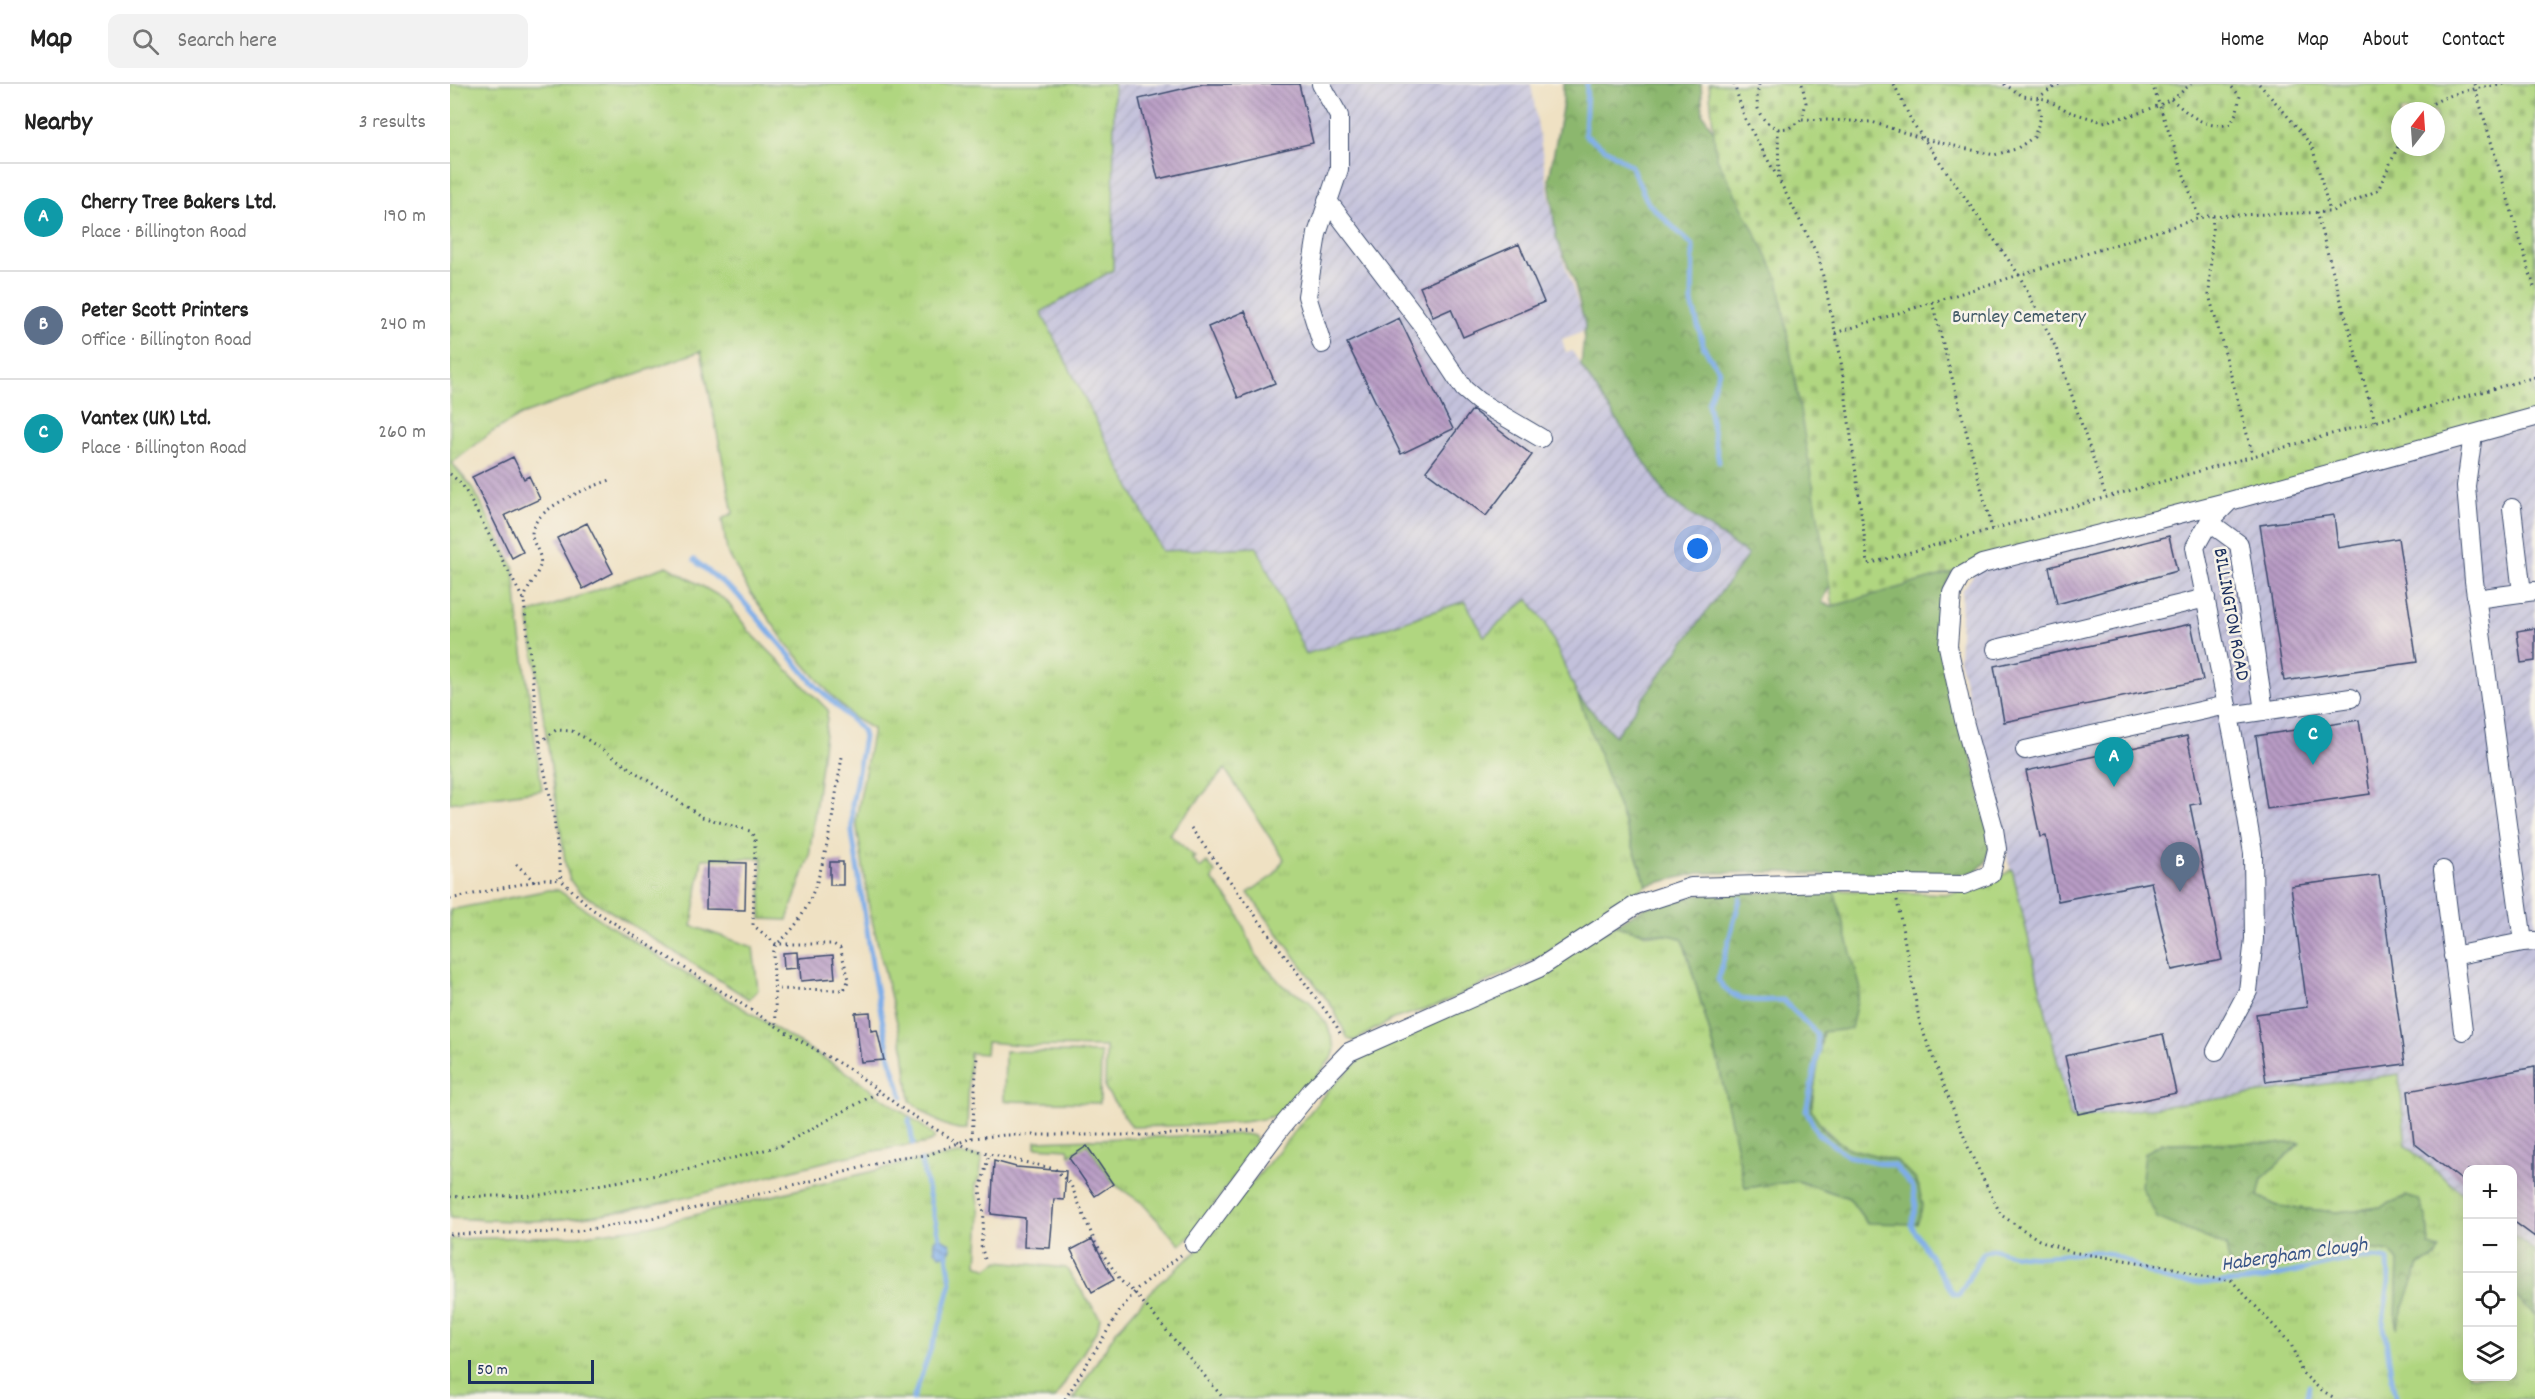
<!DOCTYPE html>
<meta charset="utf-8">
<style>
:root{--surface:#fff;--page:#f2f2f2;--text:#222;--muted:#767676;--line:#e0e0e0;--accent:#c8321e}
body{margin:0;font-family:Dekko,sans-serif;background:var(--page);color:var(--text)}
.controls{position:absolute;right:18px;bottom:18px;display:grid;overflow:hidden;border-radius:12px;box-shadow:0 3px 15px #0003}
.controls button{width:54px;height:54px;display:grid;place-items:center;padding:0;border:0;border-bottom:2px solid var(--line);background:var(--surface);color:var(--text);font:30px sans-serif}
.compass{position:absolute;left:1941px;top:18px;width:54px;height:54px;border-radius:50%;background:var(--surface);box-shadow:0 3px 15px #0003;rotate:17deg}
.scale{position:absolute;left:18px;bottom:15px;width:126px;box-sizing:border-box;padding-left:6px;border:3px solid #1b2f5e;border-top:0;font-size:16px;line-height:21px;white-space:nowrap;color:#1b2f5e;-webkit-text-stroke:4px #f7f3e8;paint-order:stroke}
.you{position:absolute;left:1248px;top:465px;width:21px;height:21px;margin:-15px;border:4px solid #fff;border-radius:50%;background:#1a73e8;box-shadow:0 0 0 9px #1a73e833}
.badge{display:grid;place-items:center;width:39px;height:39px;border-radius:50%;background:var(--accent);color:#fff;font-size:20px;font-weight:700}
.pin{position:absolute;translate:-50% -50px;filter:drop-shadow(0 2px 3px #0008)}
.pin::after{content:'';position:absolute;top:32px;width:21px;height:18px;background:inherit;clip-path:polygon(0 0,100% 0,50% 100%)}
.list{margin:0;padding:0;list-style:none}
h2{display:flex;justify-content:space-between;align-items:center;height:78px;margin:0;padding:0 24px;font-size:26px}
h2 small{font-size:20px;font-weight:400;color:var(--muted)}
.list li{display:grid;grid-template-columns:39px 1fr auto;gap:18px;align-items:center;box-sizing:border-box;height:108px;padding:0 24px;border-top:2px solid var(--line)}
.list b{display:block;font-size:22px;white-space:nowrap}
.list p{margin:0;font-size:20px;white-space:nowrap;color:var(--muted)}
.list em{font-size:20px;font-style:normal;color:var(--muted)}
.icon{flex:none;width:33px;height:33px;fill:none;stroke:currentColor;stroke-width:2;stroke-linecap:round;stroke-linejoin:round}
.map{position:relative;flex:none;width:2085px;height:1315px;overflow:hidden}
header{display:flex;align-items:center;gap:36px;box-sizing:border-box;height:84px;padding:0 30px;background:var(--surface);border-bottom:2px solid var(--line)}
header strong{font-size:28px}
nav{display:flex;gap:33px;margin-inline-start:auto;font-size:21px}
.search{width:420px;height:54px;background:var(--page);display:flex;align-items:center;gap:15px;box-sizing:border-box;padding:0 21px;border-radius:12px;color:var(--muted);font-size:22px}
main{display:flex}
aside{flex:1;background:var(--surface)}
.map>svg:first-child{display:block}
.industrial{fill:url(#industrial-furrows)}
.grass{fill:url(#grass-tufts);stroke:#66826f;stroke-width:1.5;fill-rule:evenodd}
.forest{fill:url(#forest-crowns);stroke:#547366;stroke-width:1.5}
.cemetery{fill:url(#cemetery-stones);stroke:#66826f;stroke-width:1.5;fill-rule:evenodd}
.park{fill:#b0d680;stroke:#66826f;stroke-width:1.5}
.water{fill:url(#water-waves);stroke:#4c6ea3;stroke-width:1.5}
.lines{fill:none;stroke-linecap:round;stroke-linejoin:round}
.stream{stroke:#7eade8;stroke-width:5}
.building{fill:url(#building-back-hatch)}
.minor-casing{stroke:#3b4a6d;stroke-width:20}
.path{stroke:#3b4a6d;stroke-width:3;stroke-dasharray:1.5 4.5;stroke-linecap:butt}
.minor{stroke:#fff;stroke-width:18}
.labels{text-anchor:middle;stroke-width:5;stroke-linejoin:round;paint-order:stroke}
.park-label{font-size:20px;fill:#405966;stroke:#f7f3e8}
.street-label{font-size:20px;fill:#1b2f5e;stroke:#f7f3e8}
.water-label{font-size:21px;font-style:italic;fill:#395587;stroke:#f7f3e8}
</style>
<header>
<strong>Map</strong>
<div class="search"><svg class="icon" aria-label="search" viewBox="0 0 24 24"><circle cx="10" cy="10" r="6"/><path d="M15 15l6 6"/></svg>Search here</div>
<nav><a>Home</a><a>Map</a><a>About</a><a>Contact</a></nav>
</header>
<main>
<aside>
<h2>Nearby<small>3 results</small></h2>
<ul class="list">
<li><span class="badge" style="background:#0f9aa8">A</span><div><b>Cherry Tree Bakers Ltd.</b><p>Place · Billington Road</p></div><em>190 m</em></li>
<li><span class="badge" style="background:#5c6f8a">B</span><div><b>Peter Scott Printers</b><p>Office · Billington Road</p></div><em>240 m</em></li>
<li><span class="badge" style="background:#0f9aa8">C</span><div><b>Vantex (UK) Ltd.</b><p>Place · Billington Road</p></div><em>260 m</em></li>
</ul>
</aside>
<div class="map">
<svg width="2085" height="1315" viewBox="0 0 2085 1315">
<defs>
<pattern id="industrial-furrows" width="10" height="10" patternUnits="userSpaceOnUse" patternTransform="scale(1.5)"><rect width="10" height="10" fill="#c3c1db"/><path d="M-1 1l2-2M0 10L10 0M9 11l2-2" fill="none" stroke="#a7a6be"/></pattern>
<pattern id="grass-tufts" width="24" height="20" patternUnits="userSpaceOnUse" patternTransform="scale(1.5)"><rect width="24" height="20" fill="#b0d680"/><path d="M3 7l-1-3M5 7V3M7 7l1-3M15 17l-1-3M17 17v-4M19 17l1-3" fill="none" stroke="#97b871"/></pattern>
<pattern id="forest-crowns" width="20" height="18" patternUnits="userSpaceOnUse" patternTransform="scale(1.5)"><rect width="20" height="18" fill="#8cb76e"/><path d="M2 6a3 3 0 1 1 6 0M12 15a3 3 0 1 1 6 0" fill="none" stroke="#72955e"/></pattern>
<pattern id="cemetery-stones" width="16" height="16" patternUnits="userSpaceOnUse" patternTransform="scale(1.5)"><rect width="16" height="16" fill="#b0d680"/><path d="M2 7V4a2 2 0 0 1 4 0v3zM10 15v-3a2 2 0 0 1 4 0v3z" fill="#97b871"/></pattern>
<pattern id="water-waves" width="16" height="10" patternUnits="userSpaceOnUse" patternTransform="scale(1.5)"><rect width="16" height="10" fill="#7eade8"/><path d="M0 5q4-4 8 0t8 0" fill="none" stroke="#668dbf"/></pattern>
<pattern id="building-back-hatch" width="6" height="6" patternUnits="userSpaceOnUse" patternTransform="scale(1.5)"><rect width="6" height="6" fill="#b89bc4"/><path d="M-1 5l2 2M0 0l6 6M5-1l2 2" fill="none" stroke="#957fa2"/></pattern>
</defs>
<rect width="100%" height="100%" fill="#f7f3e8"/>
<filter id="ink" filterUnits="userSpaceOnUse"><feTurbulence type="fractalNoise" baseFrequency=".0167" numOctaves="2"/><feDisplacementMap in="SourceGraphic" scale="12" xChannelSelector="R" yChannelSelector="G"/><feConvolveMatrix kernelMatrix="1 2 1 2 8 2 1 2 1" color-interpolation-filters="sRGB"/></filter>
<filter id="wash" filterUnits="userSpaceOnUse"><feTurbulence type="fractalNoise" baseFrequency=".008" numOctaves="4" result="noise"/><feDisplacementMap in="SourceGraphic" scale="24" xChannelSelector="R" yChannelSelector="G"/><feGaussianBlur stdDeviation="1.35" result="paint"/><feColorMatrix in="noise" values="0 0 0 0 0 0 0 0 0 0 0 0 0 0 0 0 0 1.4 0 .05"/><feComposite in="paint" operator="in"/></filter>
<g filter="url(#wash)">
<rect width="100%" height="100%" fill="#efe1c3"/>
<path class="industrial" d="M664,0H1081L1106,153L1135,241L1134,247L1112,255L1116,269L1122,267L1219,415L1298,471L1165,653L1128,612L1096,540L1033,552L1015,517L855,571L807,463L712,467L591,228L663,185Z
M2085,333V1168L2063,1149L2062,1086H2018L2017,1113L1956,1062L1949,990L1621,1035L1509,575L1512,507L1532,480Z"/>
<path class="grass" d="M0,0H664L663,186L591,228L712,467L807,463L856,570L1015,517L1034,552L1078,515L1096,540L1128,612L1197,801L1094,871L986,922L943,935L904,957L898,955L883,924L798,809L824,791L834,775L775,685L719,750L745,773L742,775L750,784L757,778L765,788L762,795L787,827L806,872L833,902L859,917L877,940L885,964L883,972C869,989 855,1011 838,1025C815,1044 716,1041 682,1043L655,1005L656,963L581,962L537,958L536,970L520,969L517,1045C494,1047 477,1029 460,1017L454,967L420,828L406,736L423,645L404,634L383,613L336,559L298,505L277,467L272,435L283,429L251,267L71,331L42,348L2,379L24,406L64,484L68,531L92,706L0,719Z
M217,482L276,516L299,547L378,626L359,773L337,836L311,835L312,774L252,775L242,842L303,863L308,906L299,915L128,807L120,796L116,783L78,530Z
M1562,785L1621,1035L1949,990L1956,1062L2017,1113L2018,1292H2062L2063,1210L2085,1231V1315H623L667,1246L707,1201L746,1168L879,1005L917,969L1165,841L1196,850L1227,852L1233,856L1268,977L1296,1104L1347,1097L1399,1114L1417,1139L1447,1077C1403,1066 1387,1067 1361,1026L1373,948L1384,806L1498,810L1535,803ZM1712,1059L1849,1060L1812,1095L1808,1112L1827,1122L1887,1128L1931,1123L1956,1112L1977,1135L1979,1162L1990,1166L1986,1173L1969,1181L1946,1242L1948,1177L1940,1168L1916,1165L1782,1192L1776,1162Z
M98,806H108L160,842L396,988L478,1046L484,1052V1056C476,1062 463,1060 453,1062C431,1066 408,1070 386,1075C296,1097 207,1126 114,1135C76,1139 38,1136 0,1134V826Z
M795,1050L804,1052L809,1059L743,1150L730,1161L692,1119L664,1100L637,1060L620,1071L618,1065L586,1063V1057Z
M509,1070L532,1072L530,1092L525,1101L530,1131L527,1180L537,1185L548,1177L616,1184L650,1234L648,1244L605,1315H0V1155L129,1152L200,1142L464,1077Z"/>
<path class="forest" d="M1113,0H1251L1253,30L1358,203L1388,483L1372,519L1383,522L1503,488L1496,500L1492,539L1541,758L1535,779L1526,787L1504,793L1379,791L1333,788L1249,789L1197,801L1128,612L1165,652L1298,471L1219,415L1131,282L1135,241L1124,197L1106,153L1099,95L1113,19Z
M1384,806L1410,902L1401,945L1372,948L1361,1026L1375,1048L1398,1064L1447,1077L1467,1097L1473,1121L1467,1140L1417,1139L1399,1114L1348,1097L1295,1104L1268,977L1233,856C1220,847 1184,851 1165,841L1193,824L1247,811Z
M1712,1059H1850L1812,1095L1808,1112L1827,1122L1887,1128L1931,1123L1956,1112L1969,1116L1977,1135L1979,1162L1990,1165L1986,1173L1969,1181L1946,1244L1948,1177L1940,1168L1916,1165L1782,1193L1776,1162L1707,1134L1691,1102L1695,1069Z
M2063,1149L2085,1168V1231L2063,1210Z"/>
<path class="cemetery" d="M1259,0H2085V333L1532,480L1383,522L1328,194L1266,72ZM1950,27H1986V63H1950Z"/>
<path class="park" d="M555,967L651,969L650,1019L554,1017Z"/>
<path class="water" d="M489,1153L500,1159L501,1165L497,1171H490L485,1166L484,1156Z"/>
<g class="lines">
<path class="stream" d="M1137,0L1135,51L1181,82L1198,119L1243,162L1242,219L1254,264L1269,287L1258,319L1269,378
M244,476L287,510L364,600L412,646L414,653L402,721V748L425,899L440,974L452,1012
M1290,815L1268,896C1287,922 1305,916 1333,916L1367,950L1368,969L1356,1027L1368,1050L1398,1072L1445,1082L1463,1103L1466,1122L1461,1141L1503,1209L1509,1211L1533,1169L1544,1165C1569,1175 1595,1173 1621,1170C1630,1169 1640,1167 1649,1168C1671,1170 1687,1185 1707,1193C1734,1202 1765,1199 1794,1197C1830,1195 1909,1166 1938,1176L1939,1198L1933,1237L1944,1308L1947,1315
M459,1036L463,1060
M471,1077L489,1153
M463,1315L492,1233L501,1199L497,1171
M1856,1315L1859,1302"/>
</g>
<g id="blocks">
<path class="building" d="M753,0H849L863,59L708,95L689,15Z
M1069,160L1094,218L1013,253L1001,225L983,233L970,203Z
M795,227L825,299L788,314L758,243Z
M949,234L1003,345L951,370L897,259Z
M1022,326L1082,371L1036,432L976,387Z
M63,373L74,395L79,392L90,415L55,431L73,468L62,474L22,393Z
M1884,431L1888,464L1948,454L1967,578L1834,597L1810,441Z
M137,439L163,489L133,505L107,454Z
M1719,452L1727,487L1607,520L1599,483Z
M1741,540L1753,596L1554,638L1544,582Z
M2085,544V577L2071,579L2067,547Z
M1909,636L1920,710L1817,725L1806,652Z
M1737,652L1751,719L1740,721L1772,876L1722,886L1701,798L1608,817L1596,752L1590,753L1576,687Z
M257,778L296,779L295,826L256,825Z
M380,778H393V801H380Z
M1929,791L1955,980L1816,998L1806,930L1857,923L1841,802Z
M347,868L348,884L334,885L333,869Z
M383,871L385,894L351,897L349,874Z
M420,928L421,947L427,946L434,976L411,978L405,929Z
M1713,950L1726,1009L1628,1030L1615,972Z
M2085,983V1153L2062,1136V1086H2018V1101L1964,1059L1958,1007Z
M637,1062L663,1100L645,1112L619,1074Z
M544,1077L566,1083L616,1087L614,1116L604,1115L600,1164L574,1163L575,1134L541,1130Z
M642,1155L664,1196L642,1208L621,1166Z"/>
</g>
</g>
<g filter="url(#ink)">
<use href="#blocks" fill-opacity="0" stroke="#3b4a6d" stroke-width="1.5"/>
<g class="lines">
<defs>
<path id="minor" d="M871,0L889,32V85L867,150L857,212L872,260
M877,116L970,238L1014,305L1028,317L1091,354
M2023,350L2016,402L2024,497L2073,858L2085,857
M2062,424L2072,509
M1759,438L1789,460L1814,627
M2026,515L2085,507
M1546,565L1756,514
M1779,632L1901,614
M1575,666L1777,621
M1993,786L2013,947
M2003,872L2073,858
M1766,967L1798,907L1804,855L1803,769L1785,662L1745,463L1759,438L1779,418
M744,1160L830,1045L862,1006L899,968L1089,884L1186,821L1241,803L1377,799L1513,801L1541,790L1547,765L1544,745L1515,641L1498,562L1502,509L1511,492L1532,480L1780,417L2085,333"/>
</defs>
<use href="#minor" class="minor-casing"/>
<path class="path" d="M1284,0L1295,35L1329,96
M1309,0C1305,23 1306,34 1328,45L1329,96L1369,174L1390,270L1418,480L2085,293
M1352,0L1356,19L1352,35L1422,38L1474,55L1544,71L1566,65L1584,53L1591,33L1587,14L1609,0
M1444,0L1462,38L1569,191L1606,264L1656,413
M1554,0L1573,12L1595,15L1620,28L1653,38L1686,30L1710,21L1728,11L1741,0
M1702,0L1749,134
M1809,0L1835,29L1862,62L1880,128
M2024,0L2085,206
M1721,15C1740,31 1755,46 1781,40L1787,27L1790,12L1779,0
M1974,27C1988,10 2032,3 2054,0
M1328,45L1339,44L1351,36
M1866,128L1925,337
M1763,132L1759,211L1803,372
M1482,218L1542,445
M1385,249L1756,132L1880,128L1928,106L1950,58
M0,390L12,400L74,517L91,671L103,725L111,796L142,825L334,947L404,988L455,1027L521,1066L605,1085L621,1101L645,1158L671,1197L685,1209L774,1315
M74,516C77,503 86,494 90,482C93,469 83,462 82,451C81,423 142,403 163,395
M90,658L106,646L122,647L135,654L252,733L300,747L305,754V764L303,841L326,860H383L390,864L399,895L394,906L325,905
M741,744L886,941L892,953
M66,780L85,798
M0,815L95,795L111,796
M1447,816L1470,940L1520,1068L1551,1131L1589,1156L1621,1168L1720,1183L1752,1193L1781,1196L1841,1260L1852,1289L1870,1305L1886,1315
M326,940L323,870L326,860C375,827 382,728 392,673
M522,1054L527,972
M0,1113L90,1111L241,1085L330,1062L429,1008
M0,1150L123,1148L188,1137L327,1106L451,1073L478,1071L521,1054L555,1051H702L807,1046
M535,1175L531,1162L534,1130L530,1107L539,1070
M615,1315L671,1225L688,1204L731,1171"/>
<use href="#minor" class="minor"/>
</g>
</g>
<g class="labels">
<g class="park-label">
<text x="1569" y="238">Burnley Cemetery</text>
</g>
<g class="street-label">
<text transform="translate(1783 530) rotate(80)" y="7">BILLINGTON ROAD</text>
</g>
<g class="water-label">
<text transform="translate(1844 1169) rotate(-8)" y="7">Habergham Clough</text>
</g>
</g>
</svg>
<div class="controls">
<button>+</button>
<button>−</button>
<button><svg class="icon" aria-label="locate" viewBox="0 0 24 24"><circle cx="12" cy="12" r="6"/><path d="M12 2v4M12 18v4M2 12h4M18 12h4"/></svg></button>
<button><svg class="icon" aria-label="layers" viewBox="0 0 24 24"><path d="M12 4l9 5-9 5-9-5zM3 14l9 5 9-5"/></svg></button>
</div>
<svg class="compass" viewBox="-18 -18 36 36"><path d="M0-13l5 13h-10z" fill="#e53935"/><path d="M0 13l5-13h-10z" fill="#767676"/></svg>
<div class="scale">50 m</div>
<div class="you"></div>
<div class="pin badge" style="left:1664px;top:703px;background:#0f9aa8">A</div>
<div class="pin badge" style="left:1730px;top:808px;background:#5c6f8a">B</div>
<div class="pin badge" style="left:1863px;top:681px;background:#0f9aa8">C</div>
</div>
</main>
